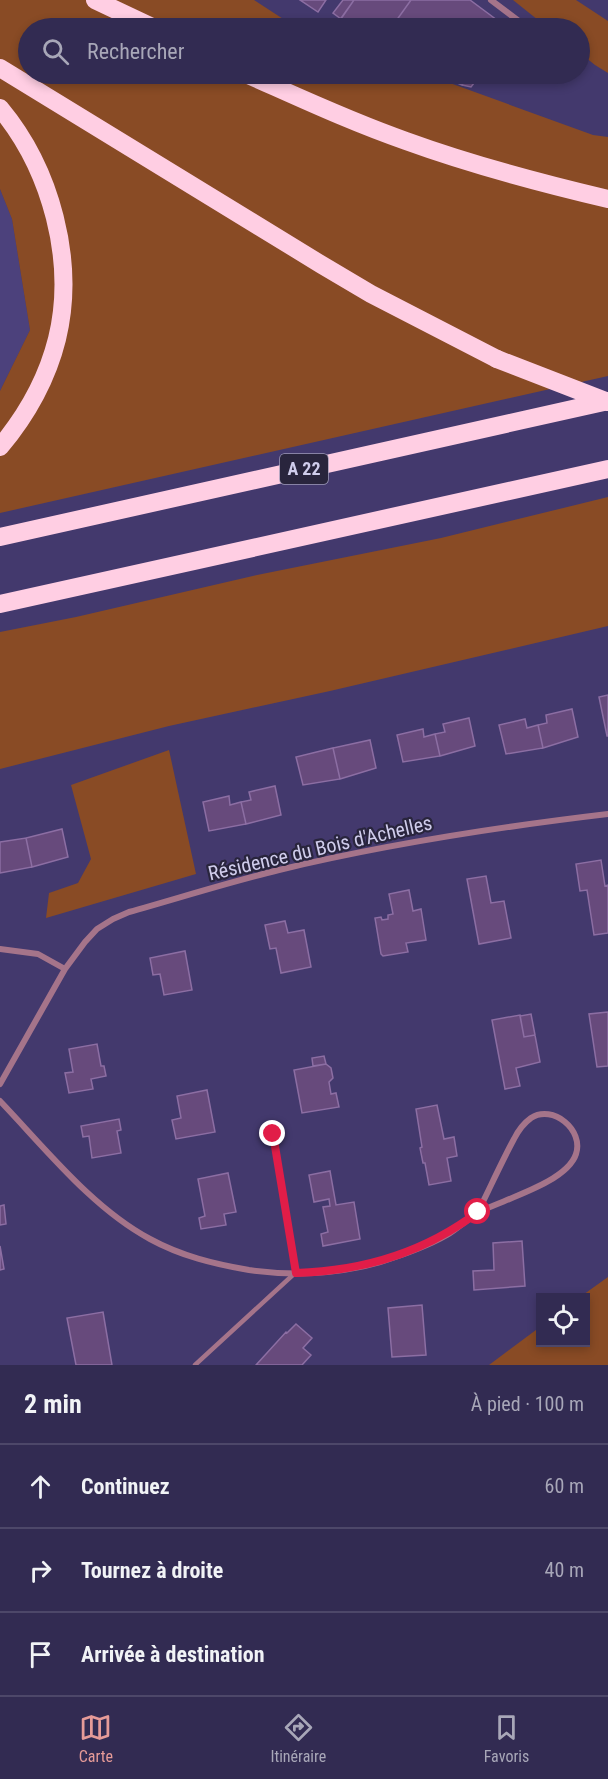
<!DOCTYPE html>
<html lang="fr">
<meta charset="utf-8">
<style>
:root{--surface:#322b52;--page:#3d375c;--text:#f1f3f6;--muted:#a8a7b8;--line:#4d4769;--accent:#e69b98}
body{margin:0;font-family:"Roboto Condensed",sans-serif;background:var(--page);color:var(--text)}
.controls{position:absolute;right:18px;bottom:18px;display:grid;overflow:hidden;border-radius:0px;box-shadow:0 3px 9px #0003}
.controls button{width:54px;height:54px;display:grid;place-items:center;padding:0;border:0;border-bottom:2px solid var(--line);background:var(--surface);color:var(--text);font:30px sans-serif}
.stop{position:absolute;width:18px;height:18px;margin:-14px;border:4px solid #e11d48;border-radius:50%;background:#fff}
.stop.end{background:#e11d48;border-color:#fff;box-shadow:0 2px 6px #0008}
.list{margin:0;padding:0;list-style:none}
h2{display:flex;justify-content:space-between;align-items:center;height:78px;margin:0;padding:0 24px;font-size:26px}
h2 small{font-size:20px;font-weight:400;color:var(--muted)}
.list li{display:grid;grid-template-columns:39px 1fr auto;gap:18px;align-items:center;box-sizing:border-box;height:84px;padding:0 24px;border-top:2px solid var(--line)}
.list b{display:block;font-size:22px;white-space:nowrap}
.list em{font-size:20px;font-style:normal;color:var(--muted)}
.icon{flex:none;width:33px;height:33px;fill:none;stroke:currentColor;stroke-width:2;stroke-linecap:round;stroke-linejoin:round}
.map{position:relative;flex:none;width:608px;height:1365px;overflow:hidden}
.search{position:absolute;background:var(--surface);box-shadow:0 3px 9px #0003;left:18px;right:18px;top:18px;height:66px;display:flex;align-items:center;gap:15px;box-sizing:border-box;padding:0 21px;border-radius:33px;color:var(--muted);font-size:22px}
.sheet{height:330px;background:var(--surface)}
nav{display:flex;justify-content:space-around;align-items:center;box-sizing:border-box;height:84px;border-top:2px solid var(--line);background:var(--surface);font-size:16px;color:var(--muted)}
nav a{display:grid;justify-items:center;gap:3px}
nav .on{color:var(--accent)}
.map>svg:first-child{display:block}
.built{fill:#4c417c}
.green{fill:#894b25}
.building{fill:#674a7c;stroke:#8c6ea3;stroke-width:1.5}
.lines{fill:none;stroke-linecap:round;stroke-linejoin:round}
.lane{stroke:#a5748a;stroke-width:4.5}
.street{stroke:#a5748a;stroke-width:6}
.highway{stroke:#ffcee3;stroke-width:18}
.highway-bridge{stroke:#ffcee3;stroke-width:18}
.route{stroke:#e11d48;stroke-width:8}
.labels{text-anchor:middle;stroke-width:4.5;stroke-linejoin:round;paint-order:stroke}
.shield{fill:#29253d;stroke:#9e9bb8;stroke-width:1.5}
.shield-label{font-size:18px;font-weight:bold;fill:#d0cdec}
.street-label{font-size:20px;fill:#d0cdec;stroke:#29253d}
</style>
<div class="map">
<svg width="608" height="1365" viewBox="0 0 608 1365">
<rect width="100%" height="100%" fill="#43396d"/>
<path class="built" d="M0,189L12,219L30,330L0,391Z"/>
<path class="green" d="M0,0H254L297,28H28V74H425L593,135L608,137V376L0,513V391L30,330L12,219L0,189Z
M513,0H576L608,21V73L595,65L580,53V28H548Z
M608,497V626L330,691L169,726L0,769V632L76,617L257,575L441,538Z
M169,750L196,874L46,918L49,893L78,883L91,859L71,785Z
M608,1277V1365H489L540,1327V1342H586V1298L580,1297Z"/>
<path class="building" d="M300,0H326L318,12Z
M343,0H354L341,19L333,13Z
M354,0H411L391,28H334Z
M411,0H470L505,26L503,28H391Z
M437,74H470L462,85Z
M470,74H481L471,87L462,85Z
M608,695V736H607L599,697Z
M572,709L578,737L543,748L538,725L547,723L546,715Z
M469,718L475,746L440,756L435,734L445,732L443,724Z
M525,719L527,728L538,725L543,748L506,754L499,725Z
M423,729L424,737L435,734L440,756L403,762L397,735Z
M370,740L376,768L340,779L333,748Z
M333,748L340,779L303,785L296,757Z
M275,786L281,815L246,824L241,802L251,800L249,792Z
M229,796L230,805L241,802L246,824L209,831L203,802Z
M62,829L68,857L32,867L26,838Z
M26,838L32,867L0,873V842Z
M601,860L605,886L608,885V933L594,935L587,890L580,891L576,864Z
M486,876L491,903L504,901L511,938L479,944L467,879Z
M409,890L413,911L421,909L426,940L406,943L408,952L383,956L381,954L375,918L381,917L382,920L388,919V915L393,914L389,894Z
M285,921L288,933L304,930L311,967L281,973L276,948L270,949L265,925Z
M185,951L192,990L164,995L160,974L153,975L150,958Z
M608,1012V1066L597,1067L589,1014Z
M531,1014L535,1035L524,1037L520,1016Z
M520,1015L524,1037L535,1035L540,1062L516,1068L520,1086L505,1089L492,1020Z
M97,1044L101,1066H104L106,1076L91,1079L93,1089L69,1093L65,1073L73,1072L69,1049Z
M324,1056L326,1064L313,1066L312,1058Z
M326,1064L331,1068L333,1078L329,1082L331,1094L336,1093L339,1107L302,1113L294,1070Z
M207,1090L215,1132L176,1139L172,1120L181,1118L177,1096Z
M437,1105L444,1139L454,1137L457,1156L447,1158L451,1181L429,1185L425,1163H423L420,1148L422,1147L416,1109Z
M119,1119L121,1130L117,1131L121,1153L92,1158L89,1136L83,1137L81,1126Z
M330,1171L336,1205L354,1202L360,1239L323,1246L321,1234L328,1232L323,1207L330,1206L329,1199L314,1202L309,1175Z
M228,1173L236,1212L224,1214L226,1225L201,1229L199,1218L205,1216L198,1179Z
M4,1205L6,1224L0,1225V1206Z
M522,1241L525,1286L474,1290L473,1271L494,1270L493,1243Z
M0,1246L4,1269L0,1270Z
M422,1305L426,1355L392,1357L388,1308Z
M103,1312L112,1365H76L67,1318Z
M296,1324L312,1338L303,1348L311,1355L302,1365H256L286,1332L287,1333Z"/>
<g class="lines">
<path class="lane" d="M195,1365L295,1273L273,1134"/>
<path class="street" d="M491,0L528,28
M0,949L38,954L65,969
M0,1084L65,969L85,942L97,929L113,919L129,912C179,898 229,882 279,870C387,844 498,827 608,814
M0,1101C45,1148 92,1208 150,1239C181,1256 214,1264 249,1270C292,1276 338,1274 380,1262C403,1255 426,1247 447,1235C459,1228 469,1217 481,1211C505,1199 567,1182 576,1154C584,1130 553,1104 531,1118C524,1123 518,1131 514,1139C501,1163 490,1188 478,1212"/>
<path class="highway" d="M95,0L154,28
M0,68L322,265L371,294L497,359
M246,74C298,97 351,122 406,141C472,165 540,183 608,199
M0,108C51,169 76,261 57,339C47,379 26,416 0,447
M0,537L608,401
M0,604L608,469"/>
<path class="highway-bridge" d="M497,359L608,402"/>
</g>
<g class="lines">
<path class="route" d="M273,1134L296,1273C363,1271 424,1253 478,1212"/>
</g>
<g class="labels">
<rect class="shield" x="280" y="454" width="48" height="30" rx="4.5"/>
<g class="shield-label">
<text x="304" y="475">A 22</text>
</g>
<g class="street-label">
<text transform="translate(320 848) rotate(-13)" y="7">Résidence du Bois d'Achelles</text>
</g>
</g>
</svg>
<div class="controls">
<button><svg class="icon" aria-label="locate" viewBox="0 0 24 24"><circle cx="12" cy="12" r="6"/><path d="M12 2v4M12 18v4M2 12h4M18 12h4"/></svg></button>
</div>
<div class="stop" style="left:478px;top:1212px"></div>
<div class="stop end" style="left:273px;top:1134px"></div>
<div class="search"><svg class="icon" aria-label="search" viewBox="0 0 24 24"><circle cx="10" cy="10" r="6"/><path d="M15 15l6 6"/></svg>Rechercher</div>
</div>
<section class="sheet">
<h2>2 min<small>À pied · 100 m</small></h2>
<ul class="list">
<li><svg class="icon" aria-label="ahead" viewBox="0 0 24 24"><path d="M12 20V5M6 11l6-6 6 6"/></svg><div><b>Continuez</b></div><em>60 m</em></li>
<li><svg class="icon" aria-label="right" viewBox="0 0 24 24"><path d="M7 20v-9h11M14 6l5 5-5 5"/></svg><div><b>Tournez à droite</b></div><em>40 m</em></li>
<li><svg class="icon" aria-label="arrive" viewBox="0 0 24 24"><path d="M6 21V4h12l-3 4 3 4H6"/></svg><div><b>Arrivée à destination</b></div></li>
</ul>
</section>
<nav>
<a class="on"><svg class="icon" aria-label="map" viewBox="0 0 24 24"><path d="M3 6l6-2 6 2 6-2v14l-6 2-6-2-6 2zM9 4v14M15 6v14"/></svg>Carte</a>
<a><svg class="icon" aria-label="directions" viewBox="0 0 24 24"><path d="M12 3l9 9-9 9-9-9zM9 14v-3h6M13 9l2 2-2 2"/></svg>Itinéraire</a>
<a><svg class="icon" aria-label="saved" viewBox="0 0 24 24"><path d="M7 4h10v16l-5-4-5 4z"/></svg>Favoris</a>
</nav>
